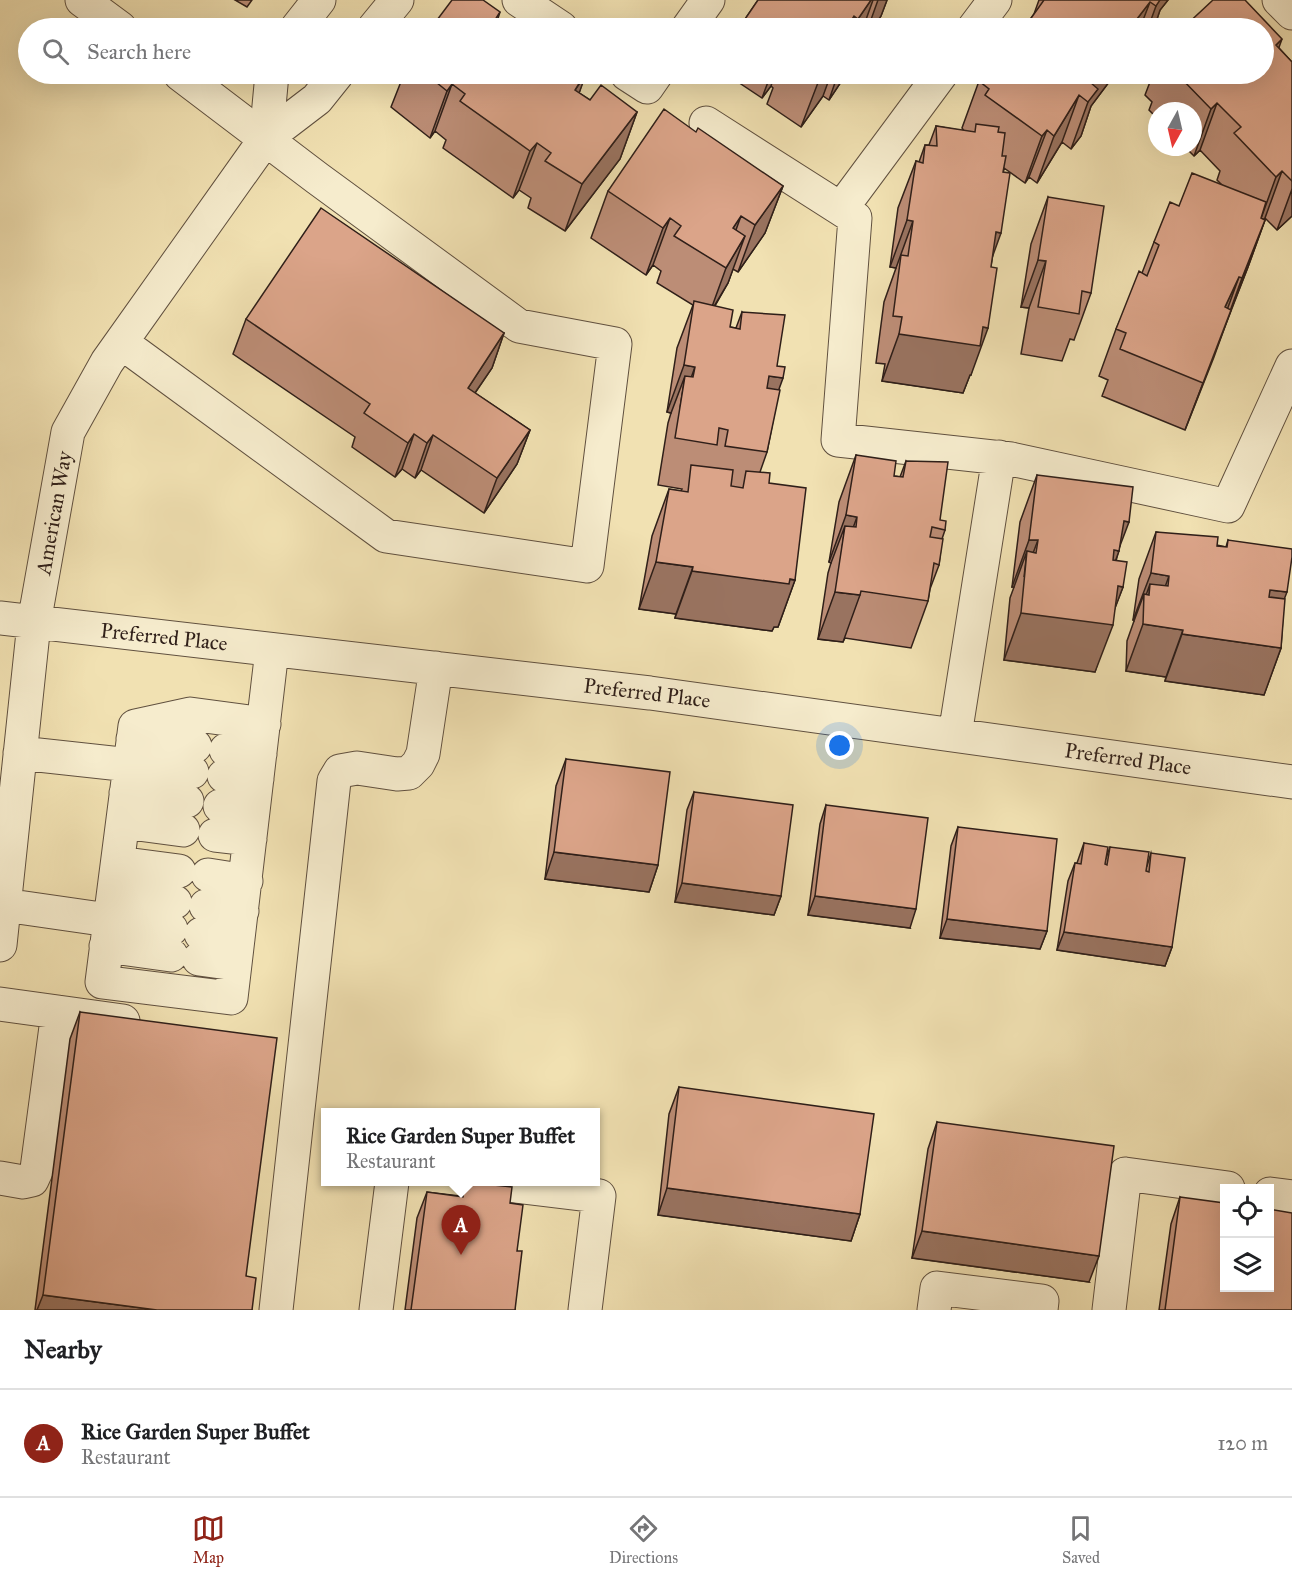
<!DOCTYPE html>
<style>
:root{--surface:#fff;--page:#f2f2f2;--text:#202124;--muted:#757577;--line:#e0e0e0;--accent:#8f2418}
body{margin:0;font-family:"IM FELL Great Primer",serif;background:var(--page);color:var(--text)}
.controls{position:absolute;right:18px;bottom:18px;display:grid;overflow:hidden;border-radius:0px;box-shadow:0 6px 24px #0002}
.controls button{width:54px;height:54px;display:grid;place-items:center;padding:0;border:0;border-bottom:2px solid var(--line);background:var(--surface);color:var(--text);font:30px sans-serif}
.compass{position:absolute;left:1148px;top:102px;width:54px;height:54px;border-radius:50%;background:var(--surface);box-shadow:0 6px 24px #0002;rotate:188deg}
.you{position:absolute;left:840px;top:746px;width:21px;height:21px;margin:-15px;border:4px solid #fff;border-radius:50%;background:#1a73e8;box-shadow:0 0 0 9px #1a73e833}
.badge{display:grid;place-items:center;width:39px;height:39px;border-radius:50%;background:var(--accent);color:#fff;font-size:20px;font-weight:700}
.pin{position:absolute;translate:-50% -50px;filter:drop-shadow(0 2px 3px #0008)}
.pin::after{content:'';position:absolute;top:32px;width:21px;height:18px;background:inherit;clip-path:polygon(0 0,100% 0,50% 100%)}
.popup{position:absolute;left:321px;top:1108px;width:279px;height:78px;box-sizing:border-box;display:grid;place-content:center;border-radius:0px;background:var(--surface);filter:drop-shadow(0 2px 4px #0005);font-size:20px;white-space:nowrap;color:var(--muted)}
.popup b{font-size:22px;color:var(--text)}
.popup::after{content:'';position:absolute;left:50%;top:100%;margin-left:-12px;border:12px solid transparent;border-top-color:var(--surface)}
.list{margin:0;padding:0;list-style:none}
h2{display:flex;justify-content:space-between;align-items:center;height:78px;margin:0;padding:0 24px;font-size:26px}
h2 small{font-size:20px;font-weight:400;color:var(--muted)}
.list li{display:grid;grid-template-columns:39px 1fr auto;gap:18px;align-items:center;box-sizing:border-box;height:108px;padding:0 24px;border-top:2px solid var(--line)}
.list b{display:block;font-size:22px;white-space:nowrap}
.list p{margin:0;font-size:20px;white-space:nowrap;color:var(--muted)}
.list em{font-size:20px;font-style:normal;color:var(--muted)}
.icon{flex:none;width:33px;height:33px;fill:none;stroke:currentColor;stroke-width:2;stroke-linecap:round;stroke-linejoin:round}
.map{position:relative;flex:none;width:1292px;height:1310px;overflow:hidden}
.search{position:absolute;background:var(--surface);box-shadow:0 6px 24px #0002;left:18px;right:18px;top:18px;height:66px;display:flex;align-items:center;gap:15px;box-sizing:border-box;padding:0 21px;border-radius:33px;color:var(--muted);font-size:22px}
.sheet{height:186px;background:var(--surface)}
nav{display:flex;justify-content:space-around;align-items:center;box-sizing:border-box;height:84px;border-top:2px solid var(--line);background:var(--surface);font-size:16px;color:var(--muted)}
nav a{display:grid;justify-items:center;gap:3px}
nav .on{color:var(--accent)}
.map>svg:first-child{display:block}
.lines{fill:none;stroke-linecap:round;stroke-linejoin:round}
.minor-casing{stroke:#60503f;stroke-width:35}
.minor{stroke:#f6eccd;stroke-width:33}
.wall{fill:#bc8d76;stroke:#2f1f19;stroke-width:1.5}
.shaded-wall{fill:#997360;stroke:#2f1f19;stroke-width:1.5}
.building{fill:#dba489;stroke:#2f1f19;stroke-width:1.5}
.labels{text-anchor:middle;stroke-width:5;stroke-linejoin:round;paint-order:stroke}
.street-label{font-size:21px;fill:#2f1f19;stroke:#f6eccd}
</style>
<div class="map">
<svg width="1292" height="1310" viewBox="0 0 1292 1310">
<rect width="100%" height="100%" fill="#f1e1b2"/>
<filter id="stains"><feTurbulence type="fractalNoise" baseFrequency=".00333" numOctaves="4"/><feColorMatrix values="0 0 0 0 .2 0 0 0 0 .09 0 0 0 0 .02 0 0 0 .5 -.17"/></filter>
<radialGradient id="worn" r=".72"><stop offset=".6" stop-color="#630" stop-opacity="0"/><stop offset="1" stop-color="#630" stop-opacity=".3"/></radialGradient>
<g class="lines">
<defs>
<path id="minor" d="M82,0L120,28
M519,0L561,28
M1279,0L1292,13
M297,28L319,0
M374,28L397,0
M688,28L708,0
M974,28L995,0
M272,74L266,138L317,99L337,74
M627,74L647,87L656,74
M706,123L855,218L838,440L1011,459L1228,506L1292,366
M841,209L941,74
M122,343L386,536L587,566L615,344L519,326L317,178L180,74
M0,618L650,693L1292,782
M955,735L999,457
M133,739L195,746
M226,750L260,754
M20,753L130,765L102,982L231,998L272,650
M192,772L130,765L135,726L190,714L264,724
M224,776L257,779
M126,793L187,801
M220,806L253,810
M123,822L183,830
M215,835L250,839
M118,863L179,871
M208,875L246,881
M114,894L175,902
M4,905L171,929
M206,906L242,911
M201,934L238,939
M0,945L34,623L68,432L107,362L266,138
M106,946L171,955
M199,959L235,964
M0,1004L123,1021
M0,1178L23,1182L32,1180L37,1169L58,1012
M482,1182L599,1196L585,1310
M1270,1194L1292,1197
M276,1310L334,781L340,771L357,768L397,774L409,773L418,764L423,754L436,668
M376,1310L392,1182
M934,1310L937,1288L1042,1301L1041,1310
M1109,1310L1125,1174L1228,1188"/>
</defs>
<use href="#minor" class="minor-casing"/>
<use href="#minor" class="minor"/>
</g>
<path class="wall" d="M235,0H252L247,7Z
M758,0H887L881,16L873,28H740L741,25Z
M1039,0H1168L1160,10L1154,28H1024L1034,14Z
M1279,48L1292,62V216L1277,230L1265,218L1264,219L1265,220L1248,267L1185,430L1102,396L1108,380L1099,376L1116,329L1142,273L1154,242L1179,206L1222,185L1217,180L1220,171L1200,150L1194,156L1185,147H1193V111H1157V118L1149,110L1152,102L1145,95L1153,74H1263Z
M404,74H585L579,93L590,100L637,112L620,159L565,231L528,208L531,198L519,190L513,198L443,148L446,140L435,131L430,138L391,107Z
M726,74H845L843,79L829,100L823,96L801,127L767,104L773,88L771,86L762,98Z
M984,74H1115L1091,106L1081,136L1071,149L1062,142L1037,183L1029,177L1025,183L1004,168L992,260L971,375H970L963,393L882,381L885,364L876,363L884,302L896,268L890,267L898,208L916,161L919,162L925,145H929L936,126L964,131L962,128L979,81Z
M696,132L783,186L765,233L738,272L733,269L728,283L715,306L730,327L736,328L742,312L777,366L779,390L767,452L760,472L769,483L795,580L778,627H774L772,631L675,618L676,614L639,609L652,536L669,489L681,491L682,489L658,485L668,423L671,413L667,412L677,348L693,305L657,283L661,271L653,265L646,275L591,238L608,191Z
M1048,197L1091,293L1074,340L1070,339L1062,361L1021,354L1029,308L1021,307L1031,244Z
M246,319L504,333L492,368L475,393L530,430L517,464L484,513L421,470L415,478L402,469L395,477L352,447L355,437L233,354Z
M856,455L894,476L900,477L906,461L945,530L942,539L939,565L930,589L928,601L911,648L845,638L843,642L818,639L828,573L831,563L829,562L839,502Z
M1037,475L1120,545L1116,561L1123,587L1114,610L1095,672L1004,660L1010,598L1014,587H1012L1020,522Z
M1156,532L1226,547L1228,540L1284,599L1281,648L1264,695L1165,681L1166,677L1126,671L1127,641L1134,621L1133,620L1139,579Z
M566,759L658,865L649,892L545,879L556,786Z
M694,792L781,896L774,915L675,902L687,810Z
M826,805L910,928L808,915L820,824Z
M958,827L1047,931L1040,949L940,938L951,846Z
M1084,843L1106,858L1110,847L1147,866L1151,853L1172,947L1165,966L1057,950L1068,881L1075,863H1077Z
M80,1012L246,1276L252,1310H35L70,1039Z
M679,1087L860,1214L851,1241L658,1215L669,1114Z
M937,1122L1089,1282L912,1258L928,1149Z
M465,1182L510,1203L517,1251L515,1310H405L417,1218L427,1192L460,1196Z
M1180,1197L1292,1310H1159L1171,1224Z"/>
<path class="shaded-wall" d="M871,0H873L863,28H854L858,19Z
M878,0H887L881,16L873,28H868Z
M1157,0H1168L1160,10L1154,28H1148L1156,6Z
M1150,2L1140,28H1130Z
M500,12L495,28H489Z
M1282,39L1265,86L1276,45Z
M586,74L569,121L575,90Z
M771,74H775L771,86L762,98Z
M823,74H831L823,96L801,127L819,80Z
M838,74H845L843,79L829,100Z
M1098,74H1115L1091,106L1081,136L1071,149L1088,102L1091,83Z
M452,84L435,131L430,138L447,91Z
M1079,95L1062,142L1037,183L1054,136Z
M1217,103L1200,150L1194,156L1211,109Z
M637,112L620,159L565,231L582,184Z
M1047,130L1029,177L1025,183L1042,136Z
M537,143L519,190L513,198L530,151Z
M1282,171L1265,218L1259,224L1276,177Z
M783,186L765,233L738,272L755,225Z
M1292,189V216L1277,230Z
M741,216L724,263L733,228Z
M670,218L653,265L646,275L663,228Z
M907,220L913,221L896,268L890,267Z
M1265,220L1248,267L1225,325L1242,278Z
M996,232L1001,233L984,280Z
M745,236L728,283L709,315L726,268Z
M1038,260L1046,261L1029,308L1021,307Z
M1239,277L1222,324L1225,307Z
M1231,310L1214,357L1185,430L1203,383Z
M983,327L988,328L971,375H970L963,393L882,381L899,334Z
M504,333L492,368L455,422L468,388Z
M684,365L695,367L680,408L685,376L671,413L667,412Z
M769,376L783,378L766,425L752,423Z
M530,430L517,464L484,513L497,478Z
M414,434L402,469L395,477L408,443Z
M433,435L421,470L415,478L427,443Z
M846,515L857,517L840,564L845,526L831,563L829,562Z
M1124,521L1129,522L1118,551H1119L1102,598L1107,569Z
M1029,540H1038L1024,577L1027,551L1014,587H1012Z
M656,562L693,567L676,614L639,609Z
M692,571L795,580L778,627H774L772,631L675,618Z
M1151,573L1169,576L1152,623L1149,595L1150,584L1144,601V594L1134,621L1133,620Z
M1118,586L1123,587L1109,624L1113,625L1095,672L1004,660L1021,613Z
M1270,590L1287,592L1269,639L1253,637Z
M835,592L860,595L843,642L818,639Z
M1143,624L1183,630L1166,677L1126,671Z
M1182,634L1281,648L1264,695L1165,681Z
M554,852L658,865L649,892L545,879Z
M682,883L781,896L774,915L675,902Z
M815,896L916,909L910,928L808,915Z
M947,919L1047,931L1040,949L940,938Z
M1064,932L1172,947L1165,966L1057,950Z
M667,1188L860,1214L851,1241L658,1215Z
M922,1231L1099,1256L1089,1282L912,1258Z
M43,1295L157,1310H37Z"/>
<path class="building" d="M452,0H483L500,12L490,28H431Z
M758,0H871L858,19L854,16L849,24L855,28H747L741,25Z
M1044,0H1160L1156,6L1150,2L1130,28H1024Z
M1213,0H1245L1282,39L1276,45L1292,62V181L1282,171L1276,177L1234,133L1241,127L1217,103L1211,109L1177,74H1263V28H1183Z
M515,22L523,28H510Z
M426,74H585L575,90L590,100L601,85L637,112L582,184L545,161L551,153L537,143L530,151L460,101L465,94L452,84L447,91Z
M808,74H823L819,80Z
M984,74H1098L1091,83L1098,89L1088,102L1079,95L1054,136L1047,130L1042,136L985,95L989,89L979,81Z
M664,109L696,132L698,128L783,186L755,225L741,216L733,228L745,236L726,268L674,236L681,226L670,218L663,228L608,191Z
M976,124L999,127L998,132L1005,133L1002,156H1006L1003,172L1010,173L1001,233L996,232L991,267L997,268L988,328L983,327L980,346L899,334L902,317L893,316L901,255L908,256L913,221L907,220L916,161L923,163L925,145L937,146L936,126L975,132Z
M1192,173L1266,202L1261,218L1265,220L1242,278L1239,277L1225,307L1231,310L1203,383L1120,349L1126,333L1116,329L1139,271L1147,276L1159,245L1154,242L1170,202L1179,206Z
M1048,197L1104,206L1091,293L1082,291L1079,314L1038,307L1046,261L1038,260Z
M321,208L504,333L468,388L530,430L497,478L433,435L427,443L414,434L408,443L364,413L370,404L246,319Z
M694,301L733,310L730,327L740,329L742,312L785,315L777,366L785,367L783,378L769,376L767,388L780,390L767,452L725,446L728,430L719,428L717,445L675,438L685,376L693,377L695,367L684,365Z
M856,455L896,461L894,476L903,477L906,461L948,462L940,520L946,521L945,530L932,527L930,537L943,539L939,565L934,563L928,601L861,591L860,595L835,592L845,526L856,527L857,517L846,515Z
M691,465L733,470L731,486L743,488L746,471L770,473L769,483L806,488L795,580L790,579L789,584L692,571L693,567L656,562L669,489L688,492Z
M1037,475L1133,487L1129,522L1124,521L1119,551L1114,550L1113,560L1127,562L1123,587L1118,586L1113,625L1021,613L1027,551L1036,553L1038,540H1029Z
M1156,532L1218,537L1217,546L1227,547L1228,540L1292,549V557L1287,592L1270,590L1269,597L1285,599L1281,648L1182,634L1183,630L1143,624L1144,594L1149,595L1150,584L1168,586L1169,576L1151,573Z
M566,759L670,772L658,865L554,852Z
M694,792L793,805L781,896L682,883Z
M826,805L928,818L916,909L815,896Z
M958,827L1057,839L1047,931L947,919Z
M1084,843L1108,847L1105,864L1107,865L1110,847L1149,852L1146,871L1149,872L1151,853L1185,858L1172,947L1064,932L1075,863L1081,864Z
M80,1012L277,1038L246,1276L256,1278L252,1310H157L43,1295Z
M679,1087L874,1114L860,1214L667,1188Z
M937,1122L1114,1146L1099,1256L922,1231Z
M465,1182L512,1187L510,1203L523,1205L517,1251H522L515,1310H411L427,1192L463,1197Z
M1180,1197L1224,1203V1287H1269V1209L1292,1213V1310H1165Z"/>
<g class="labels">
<g class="street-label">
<text transform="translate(54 513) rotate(-80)" y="7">American Way</text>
<text transform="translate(164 637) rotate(6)" y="7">Preferred Place</text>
<text transform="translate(647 693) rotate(7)" y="7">Preferred Place</text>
<text transform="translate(1128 759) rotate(8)" y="7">Preferred Place</text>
</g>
</g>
<rect width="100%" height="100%" filter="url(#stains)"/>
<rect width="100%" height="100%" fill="url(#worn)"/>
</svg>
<div class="controls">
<button><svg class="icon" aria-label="locate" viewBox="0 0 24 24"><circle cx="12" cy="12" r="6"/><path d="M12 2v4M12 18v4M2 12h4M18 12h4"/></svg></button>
<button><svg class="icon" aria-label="layers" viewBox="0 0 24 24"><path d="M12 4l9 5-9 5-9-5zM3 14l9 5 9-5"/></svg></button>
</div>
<svg class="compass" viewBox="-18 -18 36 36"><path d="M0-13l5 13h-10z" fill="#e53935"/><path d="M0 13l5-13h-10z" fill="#757577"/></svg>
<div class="you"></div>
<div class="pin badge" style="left:461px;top:1255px">A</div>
<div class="popup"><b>Rice Garden Super Buffet</b>Restaurant</div>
<div class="search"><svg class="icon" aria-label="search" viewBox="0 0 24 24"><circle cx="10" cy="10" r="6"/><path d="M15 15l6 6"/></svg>Search here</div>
</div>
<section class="sheet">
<h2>Nearby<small></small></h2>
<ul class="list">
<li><span class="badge">A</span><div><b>Rice Garden Super Buffet</b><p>Restaurant</p></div><em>120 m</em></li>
</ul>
</section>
<nav>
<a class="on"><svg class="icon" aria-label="map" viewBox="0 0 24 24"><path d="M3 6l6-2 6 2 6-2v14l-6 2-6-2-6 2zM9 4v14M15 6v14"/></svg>Map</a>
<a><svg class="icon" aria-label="directions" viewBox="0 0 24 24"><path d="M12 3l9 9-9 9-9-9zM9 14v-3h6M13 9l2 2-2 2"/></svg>Directions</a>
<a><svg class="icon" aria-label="saved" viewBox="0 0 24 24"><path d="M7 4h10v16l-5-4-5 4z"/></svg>Saved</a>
</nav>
